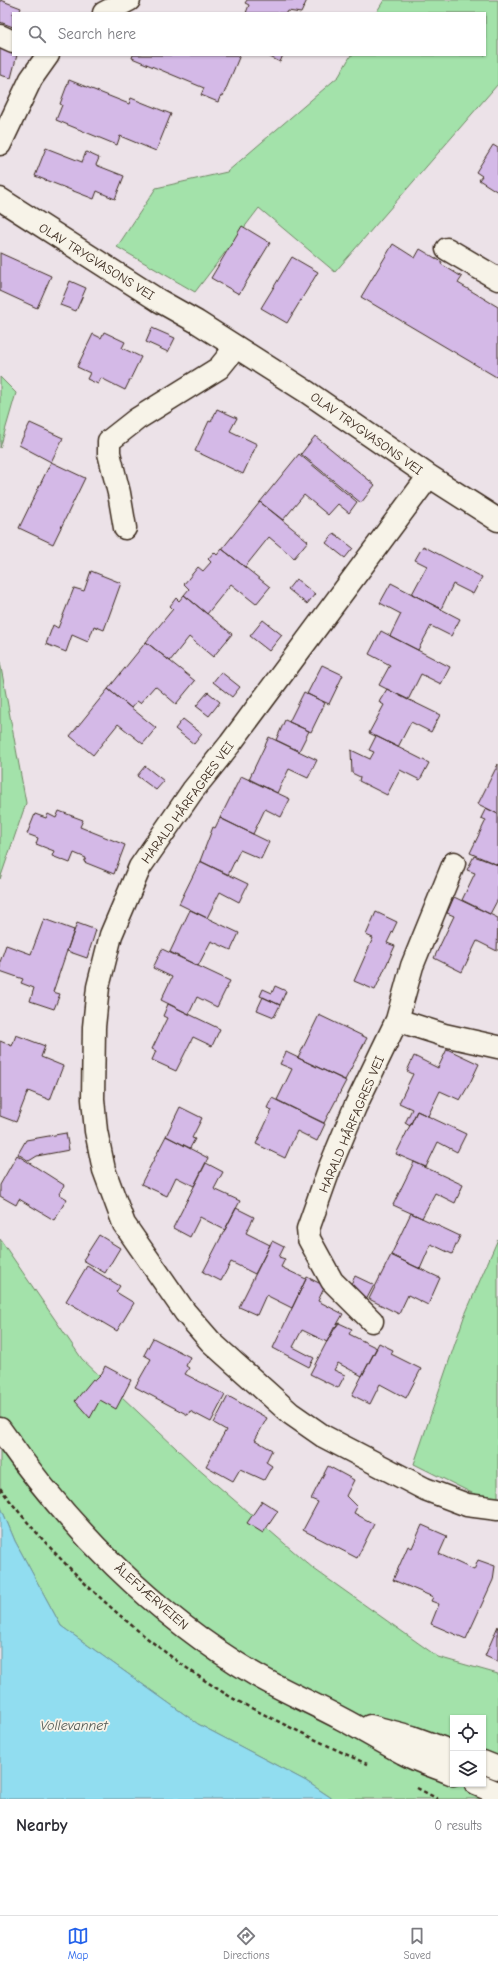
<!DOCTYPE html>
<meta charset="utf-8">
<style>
:root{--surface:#fff;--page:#f7f7f7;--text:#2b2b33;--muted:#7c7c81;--line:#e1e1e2;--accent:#2563eb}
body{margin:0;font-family:"Comic Neue",sans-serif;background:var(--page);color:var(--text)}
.controls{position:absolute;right:12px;bottom:12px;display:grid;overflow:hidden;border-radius:0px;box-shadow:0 1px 3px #0004}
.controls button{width:36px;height:36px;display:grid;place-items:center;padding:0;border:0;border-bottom:1px solid var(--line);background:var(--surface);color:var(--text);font:20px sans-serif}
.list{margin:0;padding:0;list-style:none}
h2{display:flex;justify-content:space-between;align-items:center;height:52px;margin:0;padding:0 16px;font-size:17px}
h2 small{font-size:13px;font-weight:400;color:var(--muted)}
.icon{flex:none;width:22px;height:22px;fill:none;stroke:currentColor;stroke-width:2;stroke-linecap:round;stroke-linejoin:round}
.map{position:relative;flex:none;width:498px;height:1799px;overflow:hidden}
.search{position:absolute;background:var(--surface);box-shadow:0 1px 3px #0004;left:12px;right:12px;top:12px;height:44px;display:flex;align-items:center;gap:10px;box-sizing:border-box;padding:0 14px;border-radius:0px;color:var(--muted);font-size:15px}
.sheet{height:116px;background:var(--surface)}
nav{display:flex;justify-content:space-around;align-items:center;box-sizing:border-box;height:56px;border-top:1px solid var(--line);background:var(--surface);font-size:11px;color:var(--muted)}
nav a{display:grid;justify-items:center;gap:2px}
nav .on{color:var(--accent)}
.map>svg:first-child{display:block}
.green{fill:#a3e2aa;stroke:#6f8664;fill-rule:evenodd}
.water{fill:#91ddf0;stroke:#6f959c}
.building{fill:#d4b9e7;stroke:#3b2a1e}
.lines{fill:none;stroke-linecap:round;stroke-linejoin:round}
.minor-casing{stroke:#3b2a1e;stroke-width:25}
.major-casing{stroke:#3b2a1e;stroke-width:25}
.path{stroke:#3b2a1e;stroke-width:2.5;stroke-dasharray:4 3;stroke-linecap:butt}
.minor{stroke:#f7f3e8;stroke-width:22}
.major{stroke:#f7f3e8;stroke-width:22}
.labels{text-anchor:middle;stroke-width:3.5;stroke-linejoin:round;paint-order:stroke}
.street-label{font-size:13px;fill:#3b2a1e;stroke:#f7f3e8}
.water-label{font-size:14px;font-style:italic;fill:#505752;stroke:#f7f3e8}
</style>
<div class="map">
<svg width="498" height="1799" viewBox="0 0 498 1799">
<rect width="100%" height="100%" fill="#ece2e8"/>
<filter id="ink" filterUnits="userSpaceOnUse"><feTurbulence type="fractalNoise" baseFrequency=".025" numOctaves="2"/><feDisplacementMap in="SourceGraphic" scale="8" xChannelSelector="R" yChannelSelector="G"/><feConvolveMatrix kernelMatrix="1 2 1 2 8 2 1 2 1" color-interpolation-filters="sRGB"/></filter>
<g filter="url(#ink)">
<path class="green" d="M384,0H498V84L335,272L259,208L195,292L117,247L156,188L227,172L339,76L351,55H485V13H376Z
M0,377L16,393L0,448Z
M0,662L26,803L0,879Z
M0,1239L82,1359L196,1467L314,1569L438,1657L498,1674V1799H333L306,1781L198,1724L61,1626L15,1541L0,1505ZM453,1718H483V1784H453Z
M498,1239V1501L492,1503L414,1464L464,1317Z"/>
<path class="water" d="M0,1505L15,1541L61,1626L198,1724L306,1781L333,1799H0Z"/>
<path class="building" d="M0,0L21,8L19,13H13V27L0,22Z
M247,0H307L301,13L288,11L287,13H246L249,5L245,3Z
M0,48L13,51V55H17L11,78L0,75Z
M133,55H240L223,96L221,95L218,102L201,95L204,88L132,58Z
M266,55H283L280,62Z
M69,80L129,104L131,98L171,114L156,151L120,136L117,145L56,120L62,105L60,104Z
M493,145L498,148V192L479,180L482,176L476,172Z
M46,148L82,162L86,152L99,158L96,165L124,176L115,199L97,191L94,199L35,176Z
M242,226L270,243L239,294L211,278Z
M393,244L415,258L420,249L442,262L441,264L462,277L458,283L498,307V378L361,297Z
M0,253L51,276L37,308L0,291Z
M292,257L318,272L287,323L261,308Z
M70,281L86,288L76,311L60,305Z
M152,328L175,338L168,352L146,342Z
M104,332L125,342L122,348L141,357L125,390L101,378L98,384L87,379L90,373L77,367L93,334L101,338Z
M217,409L237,418L230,431L257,444L243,474L195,451L209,421L211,422Z
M30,423L63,438L51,462L19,445Z
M315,436L375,485L361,503L301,454Z
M299,454L357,502L349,513L338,504L328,515L304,495L283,520L260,502Z
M51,462L85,478L53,544L19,528Z
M260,502L308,541L294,558L269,537L245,567L222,549Z
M334,533L353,548L345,558L326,543Z
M423,546L482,577L473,594L453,584L441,609L412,594L427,566L415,560Z
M222,549L270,587L256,604L231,584L207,614L184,595L189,589L184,584L198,567L203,571L211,562L208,559L214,552L217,555Z
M91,571L121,583L104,630L94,626L88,642L72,635L66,652L46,644L53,625L58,628L74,588L84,591Z
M296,579L315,594L307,604L288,589Z
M391,583L460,619L451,636L431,626L418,650L390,636L401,614L380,603Z
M184,595L232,634L213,657L189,637L170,661L146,642L173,609L170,606L176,598L179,601Z
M263,620L282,635L269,651L250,636Z
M381,631L450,667L441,684L421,674L408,700L379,685L390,665L369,654Z
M146,642L195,681L176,704L155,686L140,703L137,701L131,708L108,689Z
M322,665L343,675L329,704L307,694Z
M221,672L240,687L232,697L213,682Z
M108,689L156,728L143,744L118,724L93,755L70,736Z
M387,689L440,715L431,732L411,722L398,747L369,733L384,705L379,702Z
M208,692L220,702L209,716L196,706Z
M304,692L325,703L311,732L289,722Z
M183,719L202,734L194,744L175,729Z
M285,720L309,731L299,751L276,740Z
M376,736L429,763L420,780L400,770L387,795L359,781L360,777L352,773L351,750L370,759L374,752L369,750Z
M269,737L317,760L308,778L289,769L277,793L249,779Z
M498,764V814L478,804Z
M145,766L164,781L156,790L137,776Z
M241,776L290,799L281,817L265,809L253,834L220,818Z
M486,808L498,814V865L470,853L486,820L481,818Z
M59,811L83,820L80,827L125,845L114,874L84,862L86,858L74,853L70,863L52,856L54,851L36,844L38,838L27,834L35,814L46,818L48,814L56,818Z
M220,818L269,842L261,859L240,850L228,875L200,861L213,827L215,828Z
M474,856L498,865V899L490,914L462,900L475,873L467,870Z
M200,861L248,884L239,902L220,892L207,918L179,904Z
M454,897L498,918L497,951L477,941L462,972L434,958L454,916L447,913Z
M190,910L239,933L231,950L211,941L198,966L170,952Z
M376,912L397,922L387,943L395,946L375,990L354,981L373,938L366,935Z
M44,919L74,930L53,992L60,994L54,1009L30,1001L34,988L21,983L23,979L0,971V962L6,945L31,954Z
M77,923L96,930L87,958L67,951Z
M162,949L230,981L217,1007L197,997L189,1014L161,1000L172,977L153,968Z
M275,986L286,991L280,1005L260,996L263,989L272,993Z
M263,997L280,1005L274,1017L257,1010Z
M168,1004L220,1029L212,1046L193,1037L176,1071L152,1060L156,1051L152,1049L167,1018L163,1016Z
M319,1015L367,1038L345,1080L298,1058Z
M16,1035L45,1046L41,1057L63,1066L50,1100L28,1091L16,1122L0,1116V1041L12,1046Z
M447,1049L479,1064L470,1083L460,1100L440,1091L428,1116L417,1111L410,1126L405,1123L412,1109L399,1103L413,1074L407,1071L414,1056L438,1068Z
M286,1052L346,1081L324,1123L277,1100L292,1069L280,1064Z
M272,1098L325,1124L317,1141L297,1131L285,1158L256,1144L272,1110L267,1108Z
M180,1107L202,1118L192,1138L195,1139L190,1148L166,1136Z
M417,1111L466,1134L457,1152L438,1142L426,1167L396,1154Z
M66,1133L69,1150L37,1156L29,1161L18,1154L26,1140Z
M166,1136L208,1158L194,1186L176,1177L167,1196L141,1184Z
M17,1155L64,1185L59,1194L67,1199L54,1220L19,1199L16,1205L0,1196V1185Z
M414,1162L463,1185L455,1203L435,1193L422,1218L393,1205Z
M206,1163L223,1172L214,1189L240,1201L225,1230L200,1217L190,1237L173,1228Z
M236,1208L254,1217L246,1233L270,1245L255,1274L231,1262L221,1281L203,1272Z
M411,1213L460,1236L452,1254L431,1244L420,1269L391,1255Z
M99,1235L120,1248L105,1273L83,1260Z
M272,1241L284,1247L279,1257L285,1259L281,1267L306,1279L292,1308L266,1295L257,1315L239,1307Z
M391,1255L440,1278L428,1305L408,1295L399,1314L369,1299Z
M87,1266L120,1286L116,1292L134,1303L117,1331L66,1301Z
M355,1276L374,1285L365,1302L350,1286Z
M307,1277L325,1286L318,1301L343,1314L327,1342L302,1330L293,1347L314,1358L309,1367L273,1348Z
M339,1323L352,1329L349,1334L377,1348L362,1376L338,1363L334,1370L345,1375L338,1388L310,1374L335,1326L336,1327Z
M153,1338L190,1357L186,1366L189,1368L185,1374L225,1395L211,1422L190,1411L188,1415L135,1387L151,1359L144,1355Z
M379,1343L393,1350L391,1354L421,1369L406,1398L380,1384L370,1404L352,1395Z
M105,1366L131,1380L116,1409L100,1400L90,1418L75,1401L93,1379L95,1380L102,1373Z
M228,1396L267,1418L255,1440L272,1450L266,1462L272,1466L264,1480L240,1469L233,1481L206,1466L226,1430L214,1423Z
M328,1466L354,1480L346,1496L357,1507L354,1513L374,1524L357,1558L303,1530L318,1502L311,1499Z
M262,1501L278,1511L263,1533L247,1523Z
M422,1525L447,1536L439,1554L474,1570L478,1560L495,1566L493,1580L466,1639L431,1624L439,1604L431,1601L433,1597L393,1580L408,1546L412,1548Z
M498,1626V1662L485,1656Z"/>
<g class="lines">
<defs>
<path id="minor" d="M104,13L129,0
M0,36L13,42
M0,144L31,79L48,55
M0,199L158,300L197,322L307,392L429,476L498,520
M447,249L498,279
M429,476L230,744L193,790L140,867L111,935L98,987L94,1027L93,1099L96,1131L104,1170L124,1224L185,1312L211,1342L290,1413L323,1436L425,1489L467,1505L498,1509
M125,528L119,493L109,453V441L137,419L219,368L236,347
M397,1020L444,1035L498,1047
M372,1321L332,1281L309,1239L308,1229L330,1167L355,1107L397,1020L412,966L454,863"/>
<path id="major" d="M0,1429C67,1526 154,1615 256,1675C284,1691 314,1704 342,1719C363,1730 382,1742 403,1753C419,1762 436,1767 453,1774
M370,1726L412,1737L453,1752
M483,1762L498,1768
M476,1784L498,1793"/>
</defs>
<use href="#minor" class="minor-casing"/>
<use href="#major" class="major-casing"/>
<path class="path" d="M0,1488C61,1568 143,1643 229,1696C242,1704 256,1710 269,1717C302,1733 334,1749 367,1764
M417,1788L438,1799"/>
<use href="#minor" class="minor"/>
<use href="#major" class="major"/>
</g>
</g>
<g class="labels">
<g class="street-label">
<text transform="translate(97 261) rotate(32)" y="5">OLAV TRYGVASONS VEI</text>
<text transform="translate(367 433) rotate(35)" y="5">OLAV TRYGVASONS VEI</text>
<text transform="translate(187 802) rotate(-54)" y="5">HARALD HÅRFAGRES VEI</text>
<text transform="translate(351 1124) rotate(-67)" y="5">HARALD HÅRFAGRES VEI</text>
<text transform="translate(152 1596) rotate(41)" y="5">ÅLEFJÆRVEIEN</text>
</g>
<g class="water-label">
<text x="74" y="1730">Vollevannet</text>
</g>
</g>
</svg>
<div class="controls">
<button><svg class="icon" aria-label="locate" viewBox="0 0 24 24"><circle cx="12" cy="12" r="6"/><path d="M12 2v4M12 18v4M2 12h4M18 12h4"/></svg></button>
<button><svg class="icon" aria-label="layers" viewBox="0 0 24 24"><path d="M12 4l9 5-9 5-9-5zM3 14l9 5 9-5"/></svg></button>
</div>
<div class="search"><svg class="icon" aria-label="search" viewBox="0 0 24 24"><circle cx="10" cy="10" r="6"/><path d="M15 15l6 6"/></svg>Search here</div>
</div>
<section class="sheet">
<h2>Nearby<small>0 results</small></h2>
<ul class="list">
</ul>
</section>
<nav>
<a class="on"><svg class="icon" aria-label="map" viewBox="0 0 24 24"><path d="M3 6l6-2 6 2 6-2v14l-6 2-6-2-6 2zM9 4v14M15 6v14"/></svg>Map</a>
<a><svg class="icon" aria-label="directions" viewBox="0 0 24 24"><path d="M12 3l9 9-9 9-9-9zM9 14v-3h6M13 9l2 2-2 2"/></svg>Directions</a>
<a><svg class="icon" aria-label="saved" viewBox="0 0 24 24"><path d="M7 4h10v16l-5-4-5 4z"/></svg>Saved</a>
</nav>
